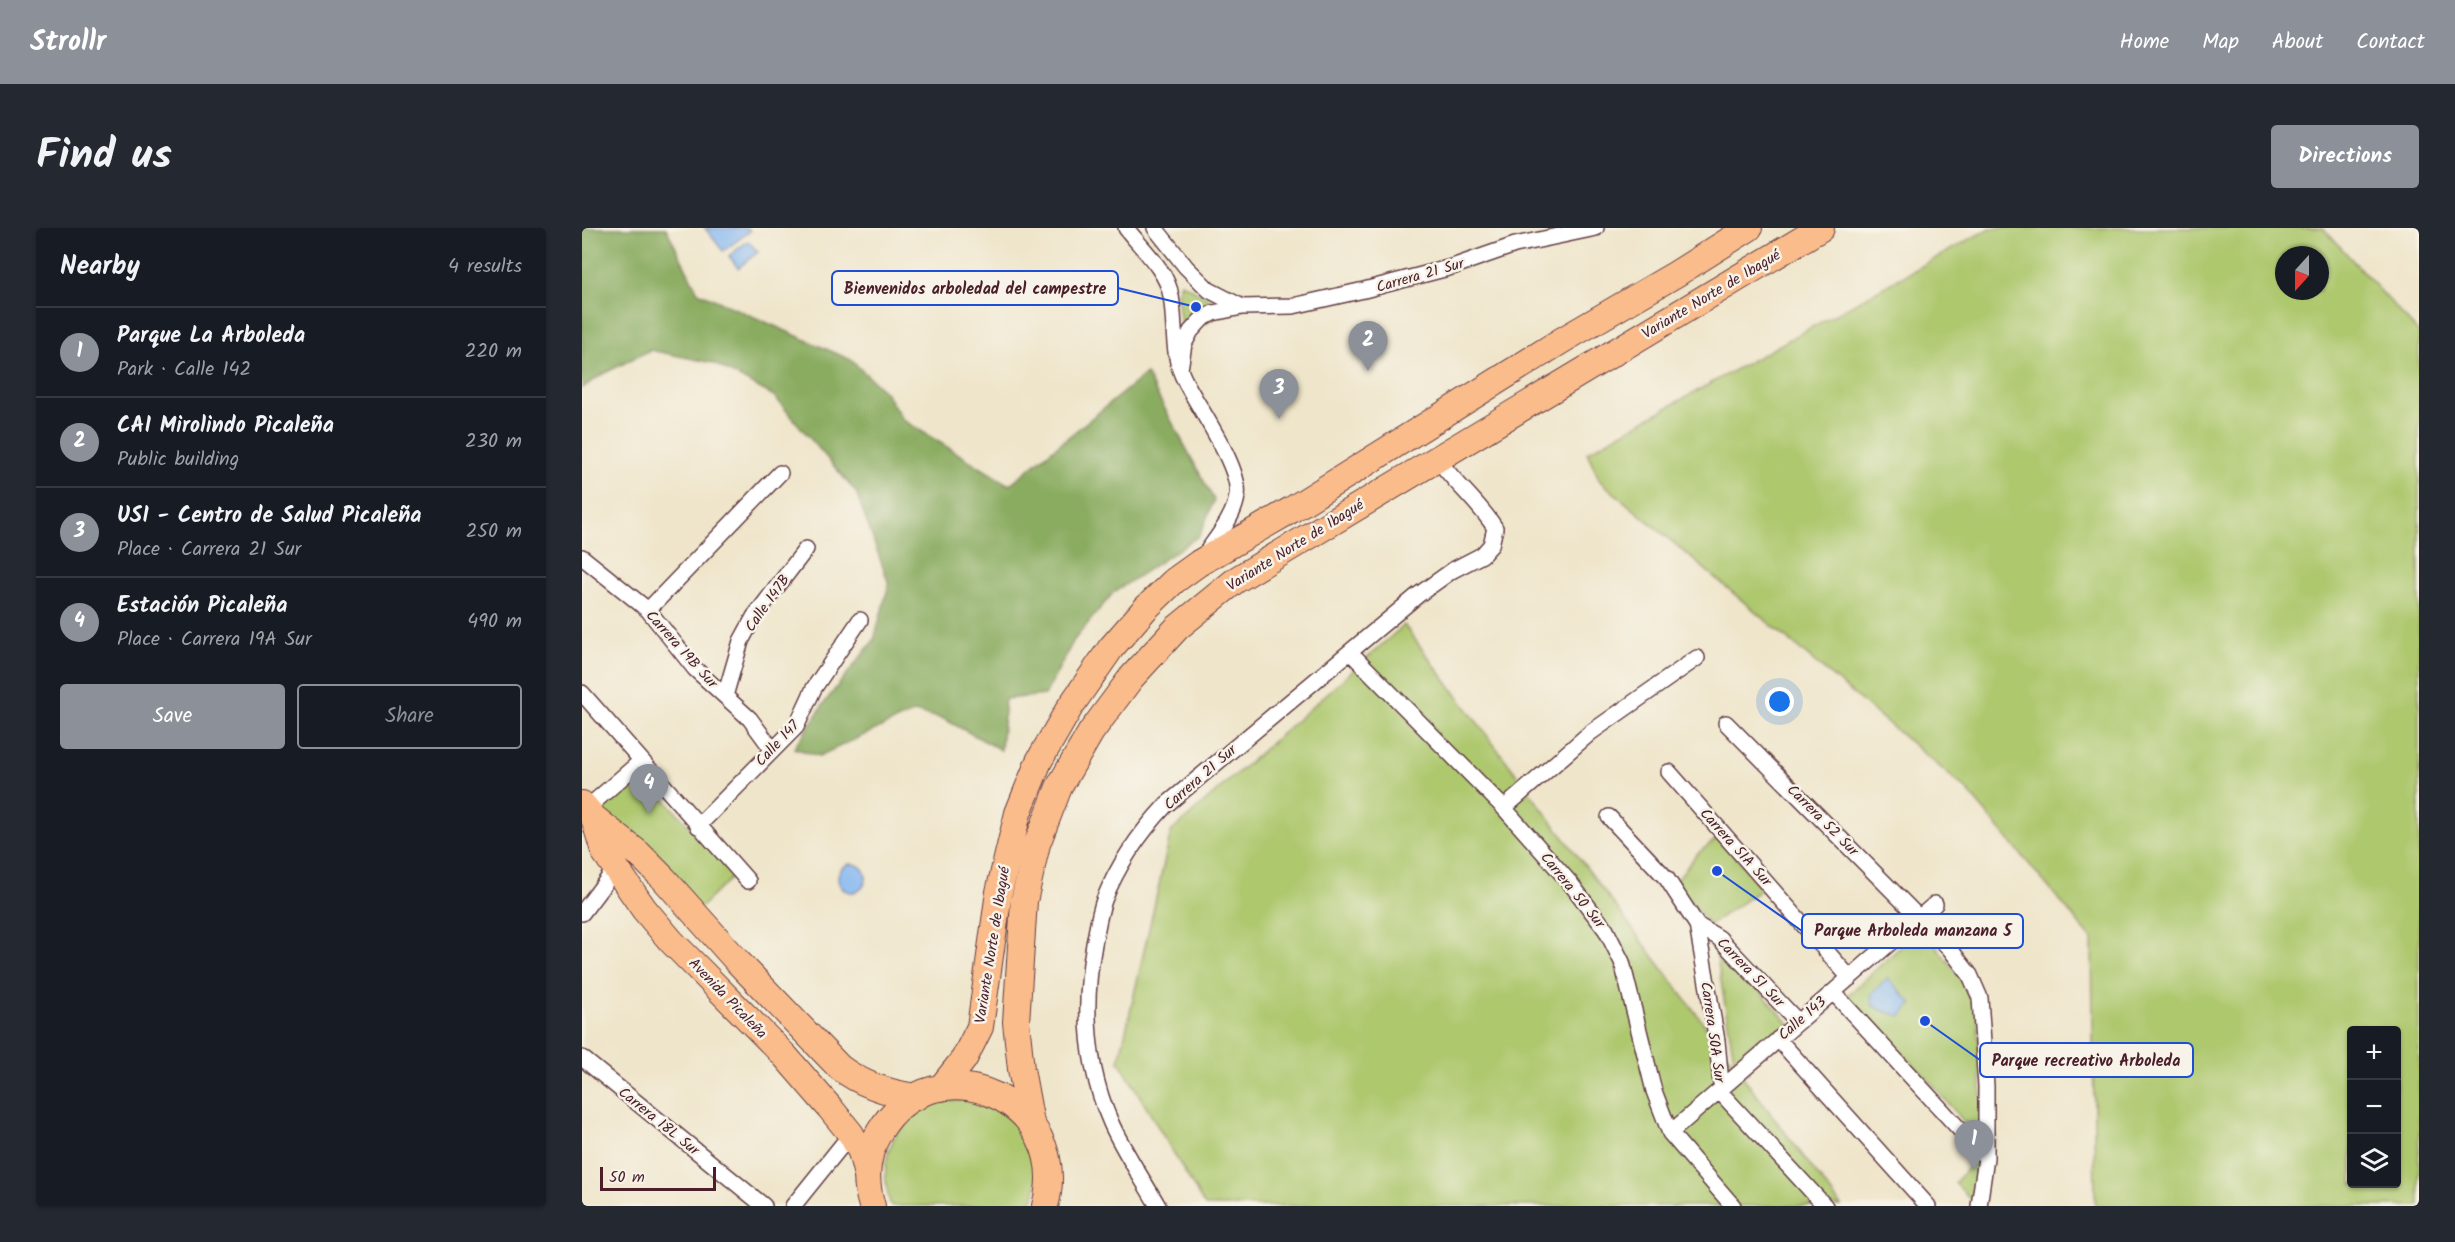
<!DOCTYPE html>
<meta charset="utf-8">
<style>
:root{--surface:#171b24;--page:#242831;--text:#f1f3f6;--muted:#9ea1a6;--line:#363941;--accent:#8c9099}
body{margin:0;font-family:Kalam,sans-serif;background:var(--page);color:var(--text)}
.controls{position:absolute;right:18px;bottom:18px;display:grid;overflow:hidden;border-radius:6px;box-shadow:0 2px 4px #0004}
.controls button{width:54px;height:54px;display:grid;place-items:center;padding:0;border:0;border-bottom:2px solid var(--line);background:var(--surface);color:var(--text);font:30px sans-serif}
.compass{position:absolute;left:1693px;top:18px;width:54px;height:54px;border-radius:50%;background:var(--surface);box-shadow:0 2px 4px #0004;rotate:201deg}
.scale{position:absolute;left:18px;bottom:15px;width:116px;box-sizing:border-box;padding-left:6px;border:3px solid #4a1f2b;border-top:0;font-size:16px;line-height:21px;white-space:nowrap;color:#4a1f2b;-webkit-text-stroke:4px #f7f3e8;paint-order:stroke}
.you{position:absolute;left:1198px;top:474px;width:21px;height:21px;margin:-15px;border:4px solid #fff;border-radius:50%;background:#1a73e8;box-shadow:0 0 0 9px #1a73e833}
.badge{display:grid;place-items:center;width:39px;height:39px;border-radius:50%;background:var(--accent);color:#fff;font-size:20px;font-weight:700}
.pin{position:absolute;translate:-50% -50px;filter:drop-shadow(0 2px 3px #0008)}
.pin::after{content:'';position:absolute;top:32px;width:21px;height:18px;background:inherit;clip-path:polygon(0 0,100% 0,50% 100%)}
.list{margin:0;padding:0;list-style:none}
h2{display:flex;justify-content:space-between;align-items:center;height:78px;margin:0;padding:0 24px;font-size:26px}
h2 small{font-size:20px;font-weight:400;color:var(--muted)}
.list li{display:grid;grid-template-columns:39px 1fr auto;gap:18px;align-items:center;box-sizing:border-box;height:90px;padding:0 24px;border-top:2px solid var(--line)}
.list b{display:block;font-size:22px;white-space:nowrap}
.list p{margin:0;font-size:20px;white-space:nowrap;color:var(--muted)}
.list em{font-size:20px;font-style:normal;color:var(--muted)}
.actions{display:flex;gap:12px;padding:18px 24px}
.actions a{flex:1;padding:14px 0;border:2px solid var(--accent);border-radius:6px;text-align:center;font-size:21px;color:var(--accent)}
.actions .main{background:var(--accent);color:#fff}
.icon{flex:none;width:33px;height:33px;fill:none;stroke:currentColor;stroke-width:2;stroke-linecap:round;stroke-linejoin:round}
.map{position:relative;flex:none;width:1837px;height:978px;overflow:hidden;border-radius:6px}
header{display:flex;align-items:center;gap:36px;box-sizing:border-box;height:84px;padding:0 30px;background:var(--accent);color:#fff}
header strong{font-size:28px}
nav{display:flex;gap:33px;margin-inline-start:auto;font-size:21px}
.intro{display:flex;align-items:center;justify-content:space-between;box-sizing:border-box;height:144px;padding:0 36px}
h1{margin:0;font-size:42px}
.button{padding:15px 27px;border-radius:6px;background:var(--accent);color:#fff;font-size:21px;font-weight:700}
main{display:flex;gap:36px;padding:0 36px}
aside{flex:1;background:var(--surface);border-radius:6px;box-shadow:0 2px 4px #0004}
.map>svg:first-child{display:block}
.green{fill:#aec86e;stroke:#7c744c;stroke-width:1.5;fill-rule:evenodd}
.forest{fill:#8aac61;stroke:#6a6646;stroke-width:1.5}
.water{fill:#84b7f1;stroke:#676b8e;stroke-width:1.5}
.lines{fill:none;stroke-linecap:round;stroke-linejoin:round}
.minor-casing{stroke:#633d43;stroke-width:18}
.primary-casing{stroke:#633d43;stroke-width:28}
.trunk-casing{stroke:#633d43;stroke-width:28}
.minor{stroke:#fff;stroke-width:15}
.primary{stroke:#fabc8b;stroke-width:26}
.trunk{stroke:#fabc8b;stroke-width:26}
.labels{text-anchor:middle;stroke-width:5;stroke-linejoin:round;paint-order:stroke}
.street-label{font-size:15px;fill:#4a1f2b;stroke:#f7f3e8}
.leader{fill:none;stroke:#1d4ed8;stroke-width:2}
.callout-dot{fill:#1d4ed8;stroke:#f7f3e8;stroke-width:2}
.callout{fill:#f7f3e8;stroke:#1d4ed8;stroke-width:2}
.callout-label{font-size:16px;text-anchor:middle;font-weight:bold;fill:#4a1f2b}
</style>
<header>
<strong>Strollr</strong>
<nav><a>Home</a><a>Map</a><a>About</a><a>Contact</a></nav>
</header>
<div class="intro"><h1>Find us</h1><a class="button">Directions</a></div>
<main>
<aside>
<h2>Nearby<small>4 results</small></h2>
<ul class="list">
<li><span class="badge">1</span><div><b>Parque La Arboleda</b><p>Park · Calle 142</p></div><em>220 m</em></li>
<li><span class="badge">2</span><div><b>CAI Mirolindo Picaleña</b><p>Public building</p></div><em>230 m</em></li>
<li><span class="badge">3</span><div><b>USI - Centro de Salud Picaleña</b><p>Place · Carrera 21 Sur</p></div><em>250 m</em></li>
<li><span class="badge">4</span><div><b>Estación Picaleña</b><p>Place · Carrera 19A Sur</p></div><em>490 m</em></li>
</ul>
<div class="actions"><a class="main">Save</a><a>Share</a></div>
</aside>
<div class="map">
<svg width="1837" height="978" viewBox="0 0 1837 978">
<rect width="100%" height="100%" fill="#f7f3e8"/>
<filter id="ink" filterUnits="userSpaceOnUse"><feTurbulence type="fractalNoise" baseFrequency=".0167" numOctaves="2"/><feDisplacementMap in="SourceGraphic" scale="12" xChannelSelector="R" yChannelSelector="G"/><feConvolveMatrix kernelMatrix="1 2 1 2 8 2 1 2 1" color-interpolation-filters="sRGB"/></filter>
<filter id="wash" filterUnits="userSpaceOnUse"><feTurbulence type="fractalNoise" baseFrequency=".008" numOctaves="4" result="noise"/><feDisplacementMap in="SourceGraphic" scale="24" xChannelSelector="R" yChannelSelector="G"/><feGaussianBlur stdDeviation="1.35" result="paint"/><feColorMatrix in="noise" values="0 0 0 0 0 0 0 0 0 0 0 0 0 0 0 0 0 1.4 0 .05"/><feComposite in="paint" operator="in"/></filter>
<g filter="url(#wash)">
<rect width="100%" height="100%" fill="#efe5ca"/>
<path class="green" d="M1408,0H1741L1837,105V978H1513L1510,711L1384,561L1018,253L1005,224ZM1702,27H1738V63H1702ZM1770,802H1814V956H1770Z
M599,55L638,76L600,104L595,66Z
M822,397L1153,837L1132,711L1210,799L1159,846L1259,978H623L537,833L589,604Z
M57,543L152,647L117,681L16,582Z
M1137,609L1180,661L1127,697L1093,654L1115,626Z
M1340,699L1381,754L1395,779L1401,897L1388,901L1348,854L1265,768Z
M379,871C387,873 398,873 406,877C436,890 459,921 455,955C454,963 451,971 449,978H309C295,935 307,896 351,877C359,873 370,873 379,871Z
M1396,927L1402,928L1393,976L1373,955Z"/>
<path class="forest" d="M0,0H84L116,64L269,132L303,164L321,192L427,257L564,146L632,272L618,307L531,365L492,412L463,467L423,471L419,522L362,491L332,484L237,528L212,520L243,474L292,412L307,356L274,264L192,168L131,135L68,122L21,146L0,160Z"/>
<path class="water" d="M123,0H165L168,3L141,23Z
M166,13L176,24L156,40L147,28Z
M256 650a14 14 0 1 1 28 0a14 14 0 1 1-28 0Z
M1306,750L1330,776L1319,788L1301,783L1290,777L1289,766Z"/>
</g>
<g filter="url(#ink)">
<g class="lines">
<defs>
<path id="minor" d="M544,0C559,20 585,42 589,68C594,96 589,127 603,153C616,179 660,241 655,268C652,290 634,310 622,328
M573,0L604,39L627,62L660,79
M598,141L602,116L609,103L620,91L631,85L660,79L711,78L782,62L870,39L933,17L1014,0
M0,329L66,382L113,441L168,491L190,521
M66,382L198,245
M768,424L922,580L989,656L1024,702L1040,734L1072,863L1088,905L1151,978
M0,465L166,653
M143,468L159,413L172,389L224,321
M1144,495L1368,721L1388,747L1398,770L1404,858V930L1397,978
M1087,544L1268,750
M922,580L1008,505L1115,430
M4,581L59,533
M1027,589L1085,651L1115,697L1137,710L1216,794
M116,598L214,499L232,460L278,392
M0,685L34,640
M1115,697L1135,813L1140,866L1243,978
M1251,764L1404,930
M1196,811L1346,978
M0,830L182,978
M1088,905L1353,676
M211,978L269,906
M576,978C560,950 542,924 529,895C504,838 501,776 512,716C515,702 517,686 522,672C536,636 558,605 584,577L836,367L871,342L900,327L909,317L913,300C897,274 872,255 855,230"/>
<path id="primary" d="M0,576L12,590L57,626L82,651L156,734L257,839C279,856 306,865 334,869
M12,590L22,623L62,681L89,713L203,828L248,880L269,906L279,924L285,947"/>
<path id="trunk" d="M359,860L382,831L398,799L417,664L436,585L457,533L488,479L529,420L563,381L592,353L617,335L709,282L979,113L1094,46L1167,0
M449,895L439,841L434,794L442,673L455,616L477,559L509,504L549,450L595,400L654,352L1239,0
M290,978C282,952 284,926 298,903C354,811 492,874 463,978"/>
</defs>
<use href="#minor" class="minor-casing"/>
<use href="#primary" class="primary-casing"/>
<use href="#trunk" class="trunk-casing"/>
<use href="#minor" class="minor"/>
<use href="#primary" class="primary"/>
<use href="#trunk" class="trunk"/>
</g>
</g>
<g class="labels">
<g class="street-label">
<text transform="translate(838 47) rotate(-16)" y="5">Carrera 21 Sur</text>
<text transform="translate(1129 66) rotate(-31)" y="5">Variante Norte de Ibagué</text>
<text transform="translate(713 317) rotate(-32)" y="5">Variante Norte de Ibagué</text>
<text transform="translate(185 375) rotate(-55)" y="5">Calle 147B</text>
<text transform="translate(100 421) rotate(48)" y="5">Carrera 19B Sur</text>
<text transform="translate(195 515) rotate(-47)" y="5">Calle 147</text>
<text transform="translate(618 549) rotate(-41)" y="5">Carrera 21 Sur</text>
<text transform="translate(1241 592) rotate(45)" y="5">Carrera 52 Sur</text>
<text transform="translate(1154 619) rotate(48)" y="5">Carrera 51A Sur</text>
<text transform="translate(991 662) rotate(51)" y="5">Carrera 50 Sur</text>
<text transform="translate(410 717) rotate(-81)" y="5">Variante Norte de Ibagué</text>
<text transform="translate(1169 744) rotate(46)" y="5">Carrera 51 Sur</text>
<text transform="translate(146 770) rotate(46)" y="5">Avenida Picaleña</text>
<text transform="translate(1220 790) rotate(-41)" y="5">Calle 143</text>
<text transform="translate(1131 804) rotate(82)" y="5">Carrera 50A Sur</text>
<text transform="translate(77 893) rotate(39)" y="5">Carrera 18L Sur</text>
</g>
</g>
<path class="leader" d="M614 79L536 60M1135 643L1220 703M1343 793L1398 832"/>
<g class="callout-dot">
<circle cx="614" cy="79" r="6"/>
<circle cx="1135" cy="643" r="6"/>
<circle cx="1343" cy="793" r="6"/>
</g>
<g class="callout">
<rect x="250" y="43" width="286" height="34" rx="6"/>
<rect x="1220" y="686" width="221" height="34" rx="6"/>
<rect x="1398" y="815" width="213" height="34" rx="6"/>
</g>
<g class="callout-label">
<text x="393" y="66">Bienvenidos arboledad del campestre</text>
<text x="1331" y="708">Parque Arboleda manzana 5</text>
<text x="1504" y="838">Parque recreativo Arboleda</text>
</g>
</svg>
<div class="controls">
<button>+</button>
<button>−</button>
<button><svg class="icon" aria-label="layers" viewBox="0 0 24 24"><path d="M12 4l9 5-9 5-9-5zM3 14l9 5 9-5"/></svg></button>
</div>
<svg class="compass" viewBox="-18 -18 36 36"><path d="M0-13l5 13h-10z" fill="#e53935"/><path d="M0 13l5-13h-10z" fill="#9ea1a6"/></svg>
<div class="scale">50 m</div>
<div class="you"></div>
<div class="pin badge" style="left:1392px;top:942px">1</div>
<div class="pin badge" style="left:786px;top:143px">2</div>
<div class="pin badge" style="left:697px;top:191px">3</div>
<div class="pin badge" style="left:67px;top:586px">4</div>
</div>
</main>
